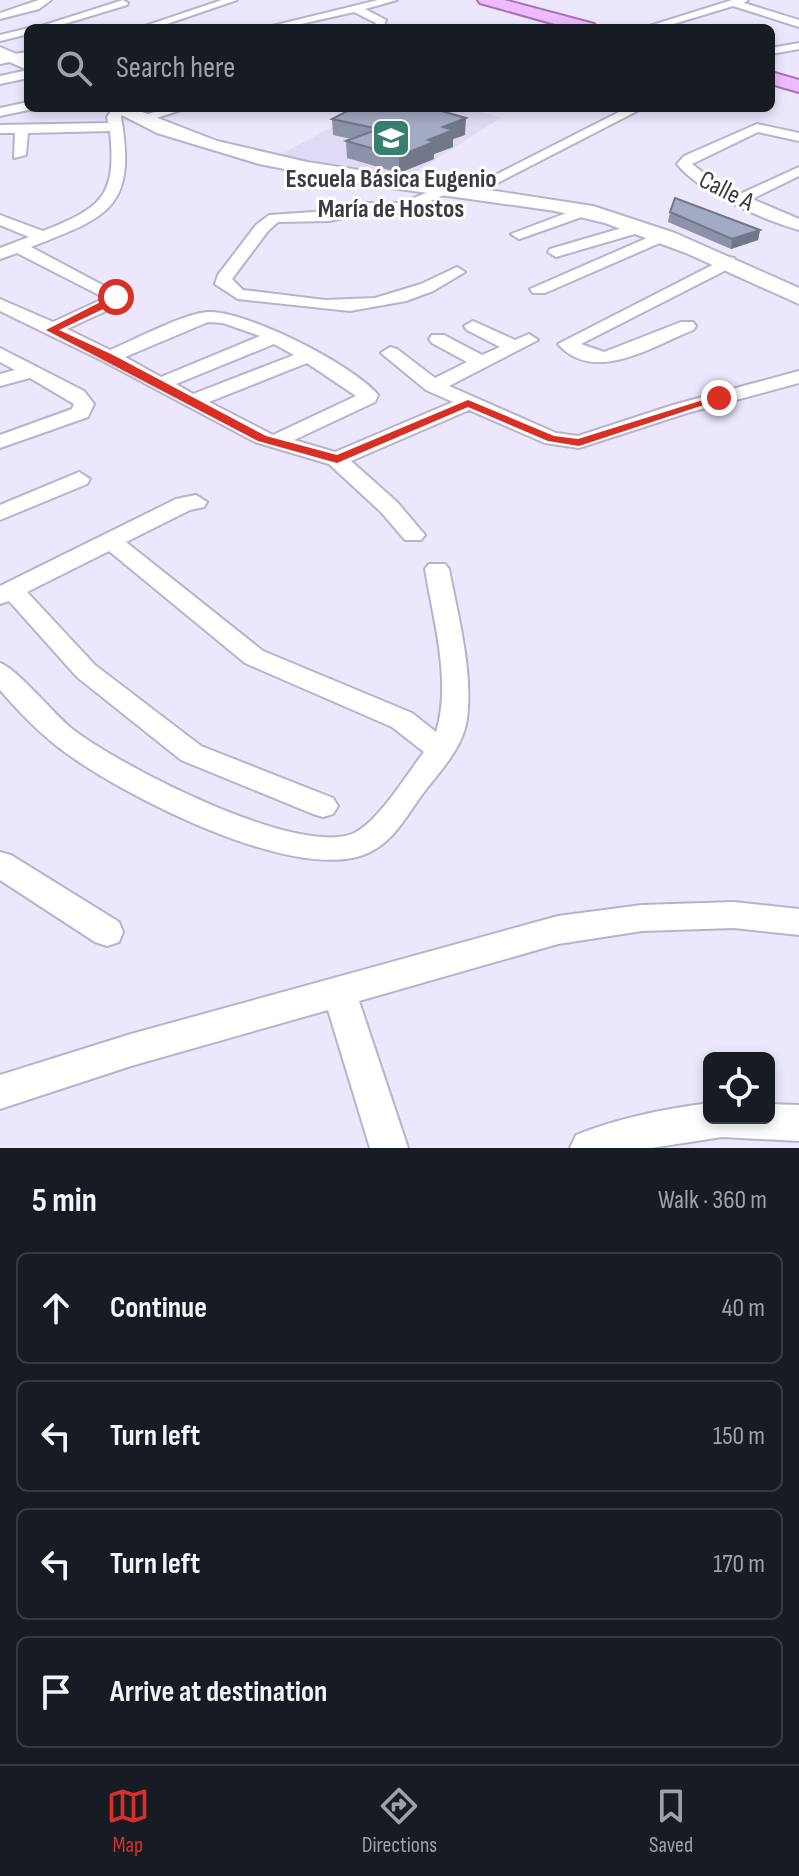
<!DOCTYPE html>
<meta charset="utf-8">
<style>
:root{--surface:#171b24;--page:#242831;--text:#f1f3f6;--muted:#9ea1a6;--line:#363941;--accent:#d93025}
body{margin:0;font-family:"Sofia Sans Condensed",sans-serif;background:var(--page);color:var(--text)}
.controls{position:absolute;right:24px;bottom:24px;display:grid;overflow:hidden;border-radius:12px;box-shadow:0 4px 12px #0003}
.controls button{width:72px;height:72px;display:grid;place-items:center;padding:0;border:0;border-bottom:2px solid var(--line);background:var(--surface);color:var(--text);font:40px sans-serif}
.stop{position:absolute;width:24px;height:24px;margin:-18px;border:6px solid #d93025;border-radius:50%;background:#fff}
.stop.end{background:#d93025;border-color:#fff;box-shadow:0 2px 8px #0008}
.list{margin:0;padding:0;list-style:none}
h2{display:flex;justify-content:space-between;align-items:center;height:104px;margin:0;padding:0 32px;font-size:34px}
h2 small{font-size:26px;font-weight:400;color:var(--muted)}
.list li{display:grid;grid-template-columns:52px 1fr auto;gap:24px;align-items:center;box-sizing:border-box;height:112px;margin:0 16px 16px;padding:0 16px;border:2px solid var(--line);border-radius:12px}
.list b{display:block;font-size:30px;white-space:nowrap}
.list em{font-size:26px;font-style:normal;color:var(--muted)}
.icon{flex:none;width:44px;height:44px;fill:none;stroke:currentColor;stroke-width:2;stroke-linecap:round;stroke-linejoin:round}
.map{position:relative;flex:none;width:799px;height:1148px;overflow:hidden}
.search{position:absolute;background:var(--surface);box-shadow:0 4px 12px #0003;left:24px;right:24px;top:24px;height:88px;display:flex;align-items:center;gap:20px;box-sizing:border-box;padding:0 28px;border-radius:12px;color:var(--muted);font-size:30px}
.sheet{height:616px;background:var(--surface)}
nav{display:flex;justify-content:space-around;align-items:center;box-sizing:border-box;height:112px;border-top:2px solid var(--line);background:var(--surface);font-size:22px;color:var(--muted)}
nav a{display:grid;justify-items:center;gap:4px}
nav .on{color:var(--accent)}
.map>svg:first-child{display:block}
.built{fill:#e1daf5}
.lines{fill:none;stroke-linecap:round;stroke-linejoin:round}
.street-casing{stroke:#b8b2cc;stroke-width:4}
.secondary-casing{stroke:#b8b2cc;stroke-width:4}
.primary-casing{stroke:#a870bb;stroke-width:4}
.street{fill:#fff;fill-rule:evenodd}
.secondary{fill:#fff;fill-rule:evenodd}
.primary{fill:#eebbfc;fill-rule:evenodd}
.wall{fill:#8c93a9}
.shaded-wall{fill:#727889}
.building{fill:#a3abc4;stroke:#727889;stroke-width:2}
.route{fill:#d93025}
.labels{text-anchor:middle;stroke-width:6;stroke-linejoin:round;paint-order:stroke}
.far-poi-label{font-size:26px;font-weight:bold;fill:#3d3a45;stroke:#fff}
.far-street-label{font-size:26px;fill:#3d3a45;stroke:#fff}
</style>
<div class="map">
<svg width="799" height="1148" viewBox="0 0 799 1148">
<rect width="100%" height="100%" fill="#ece7fd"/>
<path class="built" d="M368,108H460L502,117L408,177L274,158Z"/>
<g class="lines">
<defs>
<path id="street" d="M39,0H51L39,9L0,19V13Z
M123,0L128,3L127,5L51,28H35Z
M222,0H237L155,28H139Z
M378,0H397L365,9L386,20L383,28H373L376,23L354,12L283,28H264Z
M732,0H748L744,3L799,20V27L733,6L660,28H643Z
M29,28L28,34L0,41V35Z
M799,43V49L771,54V48Z
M28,52V58L0,64V56Z
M28,70V78L0,84V76Z
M28,102V108L33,109L0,116V108Z
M113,108L125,109L121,117C137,209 107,217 31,247L125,297L121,304L67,329L110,350C134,340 185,313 208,312C246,310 355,366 378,395L375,402L294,440L335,452L453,402L426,390L381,353L390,347L397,349L435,378L467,362L432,343L429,339L432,335H444L482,355L500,347L467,330L464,326L473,321L515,340L529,334L538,340L449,386L556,433L578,436L673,405L799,371V383L687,413L579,448L545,443L469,410L351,461L397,502L425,535L421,540H405L381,512L329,464L255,442L103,361L0,311V299L53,322L105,298L17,253L0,259V248L29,237L0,225V215L43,231C101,208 117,197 110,131L28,133L26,155L14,158L15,133H0V125L108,123L107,117ZM208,322L223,323L260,336L161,377L125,357ZM274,344L294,355L193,394L176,384ZM307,363L356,396L273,435L209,402Z
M166,108H187L141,123L134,119Z
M627,108H643L474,195H464L462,192Z
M757,124L799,133V141L758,132L692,164L710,178L740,194L799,167V176L752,199L799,219V230C764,220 699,192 677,164L684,156Z
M446,185L451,186V192L403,213H365L329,221L278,222L268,231L232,279L243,290L325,300L375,298L421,284L457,267L465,272L433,291L406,301L350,311L238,299L215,284L218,275L256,225L269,215L329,211L365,203H401Z
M585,206L593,211L590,214L525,237L519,239L511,234Z
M639,223L645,225V231L556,257L548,252L550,249Z
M663,231L671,236L669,239L545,293H533L530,289Z
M728,257L734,258L736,262L734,266L581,344L604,352L681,322H693L696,326L693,330C653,346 594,385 558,344Z
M0,348L84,391L94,404L88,417L0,448V435L72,409L74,404L30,378L0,386V374L15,370L0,362Z
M79,472L90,479L87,484L0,520V505Z
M196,495L207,502L204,507L190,510L126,542L263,651L412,713L436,732C452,682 433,619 425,569L429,564H445L449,569C458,617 473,670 467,719C463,749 438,773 421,796C404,820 391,845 363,855C290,881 125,796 66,753C41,735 20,713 0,690V663C16,668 54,714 71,728C118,765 294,856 352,834C377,824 407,774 424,752L392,727L245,663L109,551L27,592L95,665L201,746L333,798L338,806L333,814L323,817L313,814L181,760L77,677L9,601L0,604V586L176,499Z
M0,852L11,855L119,922L123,932L119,942L107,946L95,942L0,880Z
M734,902L799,909V935L734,928L642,931L558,944L359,1001L408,1148H370L328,1010L131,1066L0,1109V1075L131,1034L558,916L642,905Z
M709,1103V1118H769V1104L799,1105V1141L722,1137L651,1148H570L576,1135C618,1118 664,1109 709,1103Z"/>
<path id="secondary" d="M0,47L28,59V70L0,58Z
M108,108H132L217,141L307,162L593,206L675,233L799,288V304L686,253L605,223L555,211L357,183L259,164L157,133Z"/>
<path id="primary" d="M478,0H504L594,24L597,28H569L480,3Z
M771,72L799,80V92L771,84Z"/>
</defs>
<use href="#street" class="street-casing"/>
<use href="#secondary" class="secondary-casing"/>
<use href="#primary" class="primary-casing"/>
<use href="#street" class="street"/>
<use href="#secondary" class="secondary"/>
<use href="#primary" class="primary"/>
</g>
<path class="wall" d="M332,119L465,135L453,139V147L434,154V159L399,173L347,158L346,141L351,139L333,135Z
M670,212L760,230L758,240L731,249L668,222Z"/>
<path class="shaded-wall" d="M466,118L465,135L453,139V147L434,154V159L399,173V156L428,140L443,127Z
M760,230L758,240L731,249L732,239Z"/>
<path class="building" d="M353,108H431L466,118L443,127L453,130L428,140L434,142L399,156L346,141L379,129L332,119Z
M675,198L760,230L732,239L670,212Z"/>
<path class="route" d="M116,294L121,297L118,302L59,330L113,355L266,436L337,455L468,400L554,436L578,439L716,396L725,398L579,446L548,441L468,407L337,463L258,441L46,330Z"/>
<defs>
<symbol id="school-square" viewBox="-11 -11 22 22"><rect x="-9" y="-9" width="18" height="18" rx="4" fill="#397e72" stroke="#fff"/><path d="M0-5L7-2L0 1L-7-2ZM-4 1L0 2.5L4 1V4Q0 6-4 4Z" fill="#fff"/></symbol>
</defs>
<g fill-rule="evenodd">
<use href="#school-square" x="369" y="116" width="44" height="44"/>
</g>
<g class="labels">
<g class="far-poi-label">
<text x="391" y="187">Escuela Básica Eugenio<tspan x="391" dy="30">María de Hostos</tspan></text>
</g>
<g class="far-street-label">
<text transform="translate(727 190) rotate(27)" y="9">Calle A</text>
</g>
</g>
</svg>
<div class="controls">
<button><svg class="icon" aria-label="locate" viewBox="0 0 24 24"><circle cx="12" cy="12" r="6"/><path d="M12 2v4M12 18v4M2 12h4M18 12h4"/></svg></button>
</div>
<div class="stop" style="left:116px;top:297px"></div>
<div class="stop end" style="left:719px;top:398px"></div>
<div class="search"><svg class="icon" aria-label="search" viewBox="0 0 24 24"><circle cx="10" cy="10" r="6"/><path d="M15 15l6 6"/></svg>Search here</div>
</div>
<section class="sheet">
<h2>5 min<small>Walk · 360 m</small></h2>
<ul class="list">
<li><svg class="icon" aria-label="ahead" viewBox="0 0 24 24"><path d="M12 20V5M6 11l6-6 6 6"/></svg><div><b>Continue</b></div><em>40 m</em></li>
<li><svg class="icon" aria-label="left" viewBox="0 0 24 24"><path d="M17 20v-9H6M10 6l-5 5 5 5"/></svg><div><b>Turn left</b></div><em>150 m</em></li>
<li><svg class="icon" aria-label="left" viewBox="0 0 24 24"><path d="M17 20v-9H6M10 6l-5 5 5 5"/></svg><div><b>Turn left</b></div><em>170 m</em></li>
<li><svg class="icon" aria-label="arrive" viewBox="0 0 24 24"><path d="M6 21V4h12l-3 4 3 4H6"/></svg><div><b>Arrive at destination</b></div></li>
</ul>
</section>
<nav>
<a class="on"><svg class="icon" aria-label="map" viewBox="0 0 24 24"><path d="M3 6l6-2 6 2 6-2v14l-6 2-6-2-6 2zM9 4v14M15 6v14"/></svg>Map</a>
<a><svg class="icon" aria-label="directions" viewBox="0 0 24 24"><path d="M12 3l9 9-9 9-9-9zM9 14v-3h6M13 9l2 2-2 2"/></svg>Directions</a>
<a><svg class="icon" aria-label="saved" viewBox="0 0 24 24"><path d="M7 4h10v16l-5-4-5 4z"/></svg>Saved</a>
</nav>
